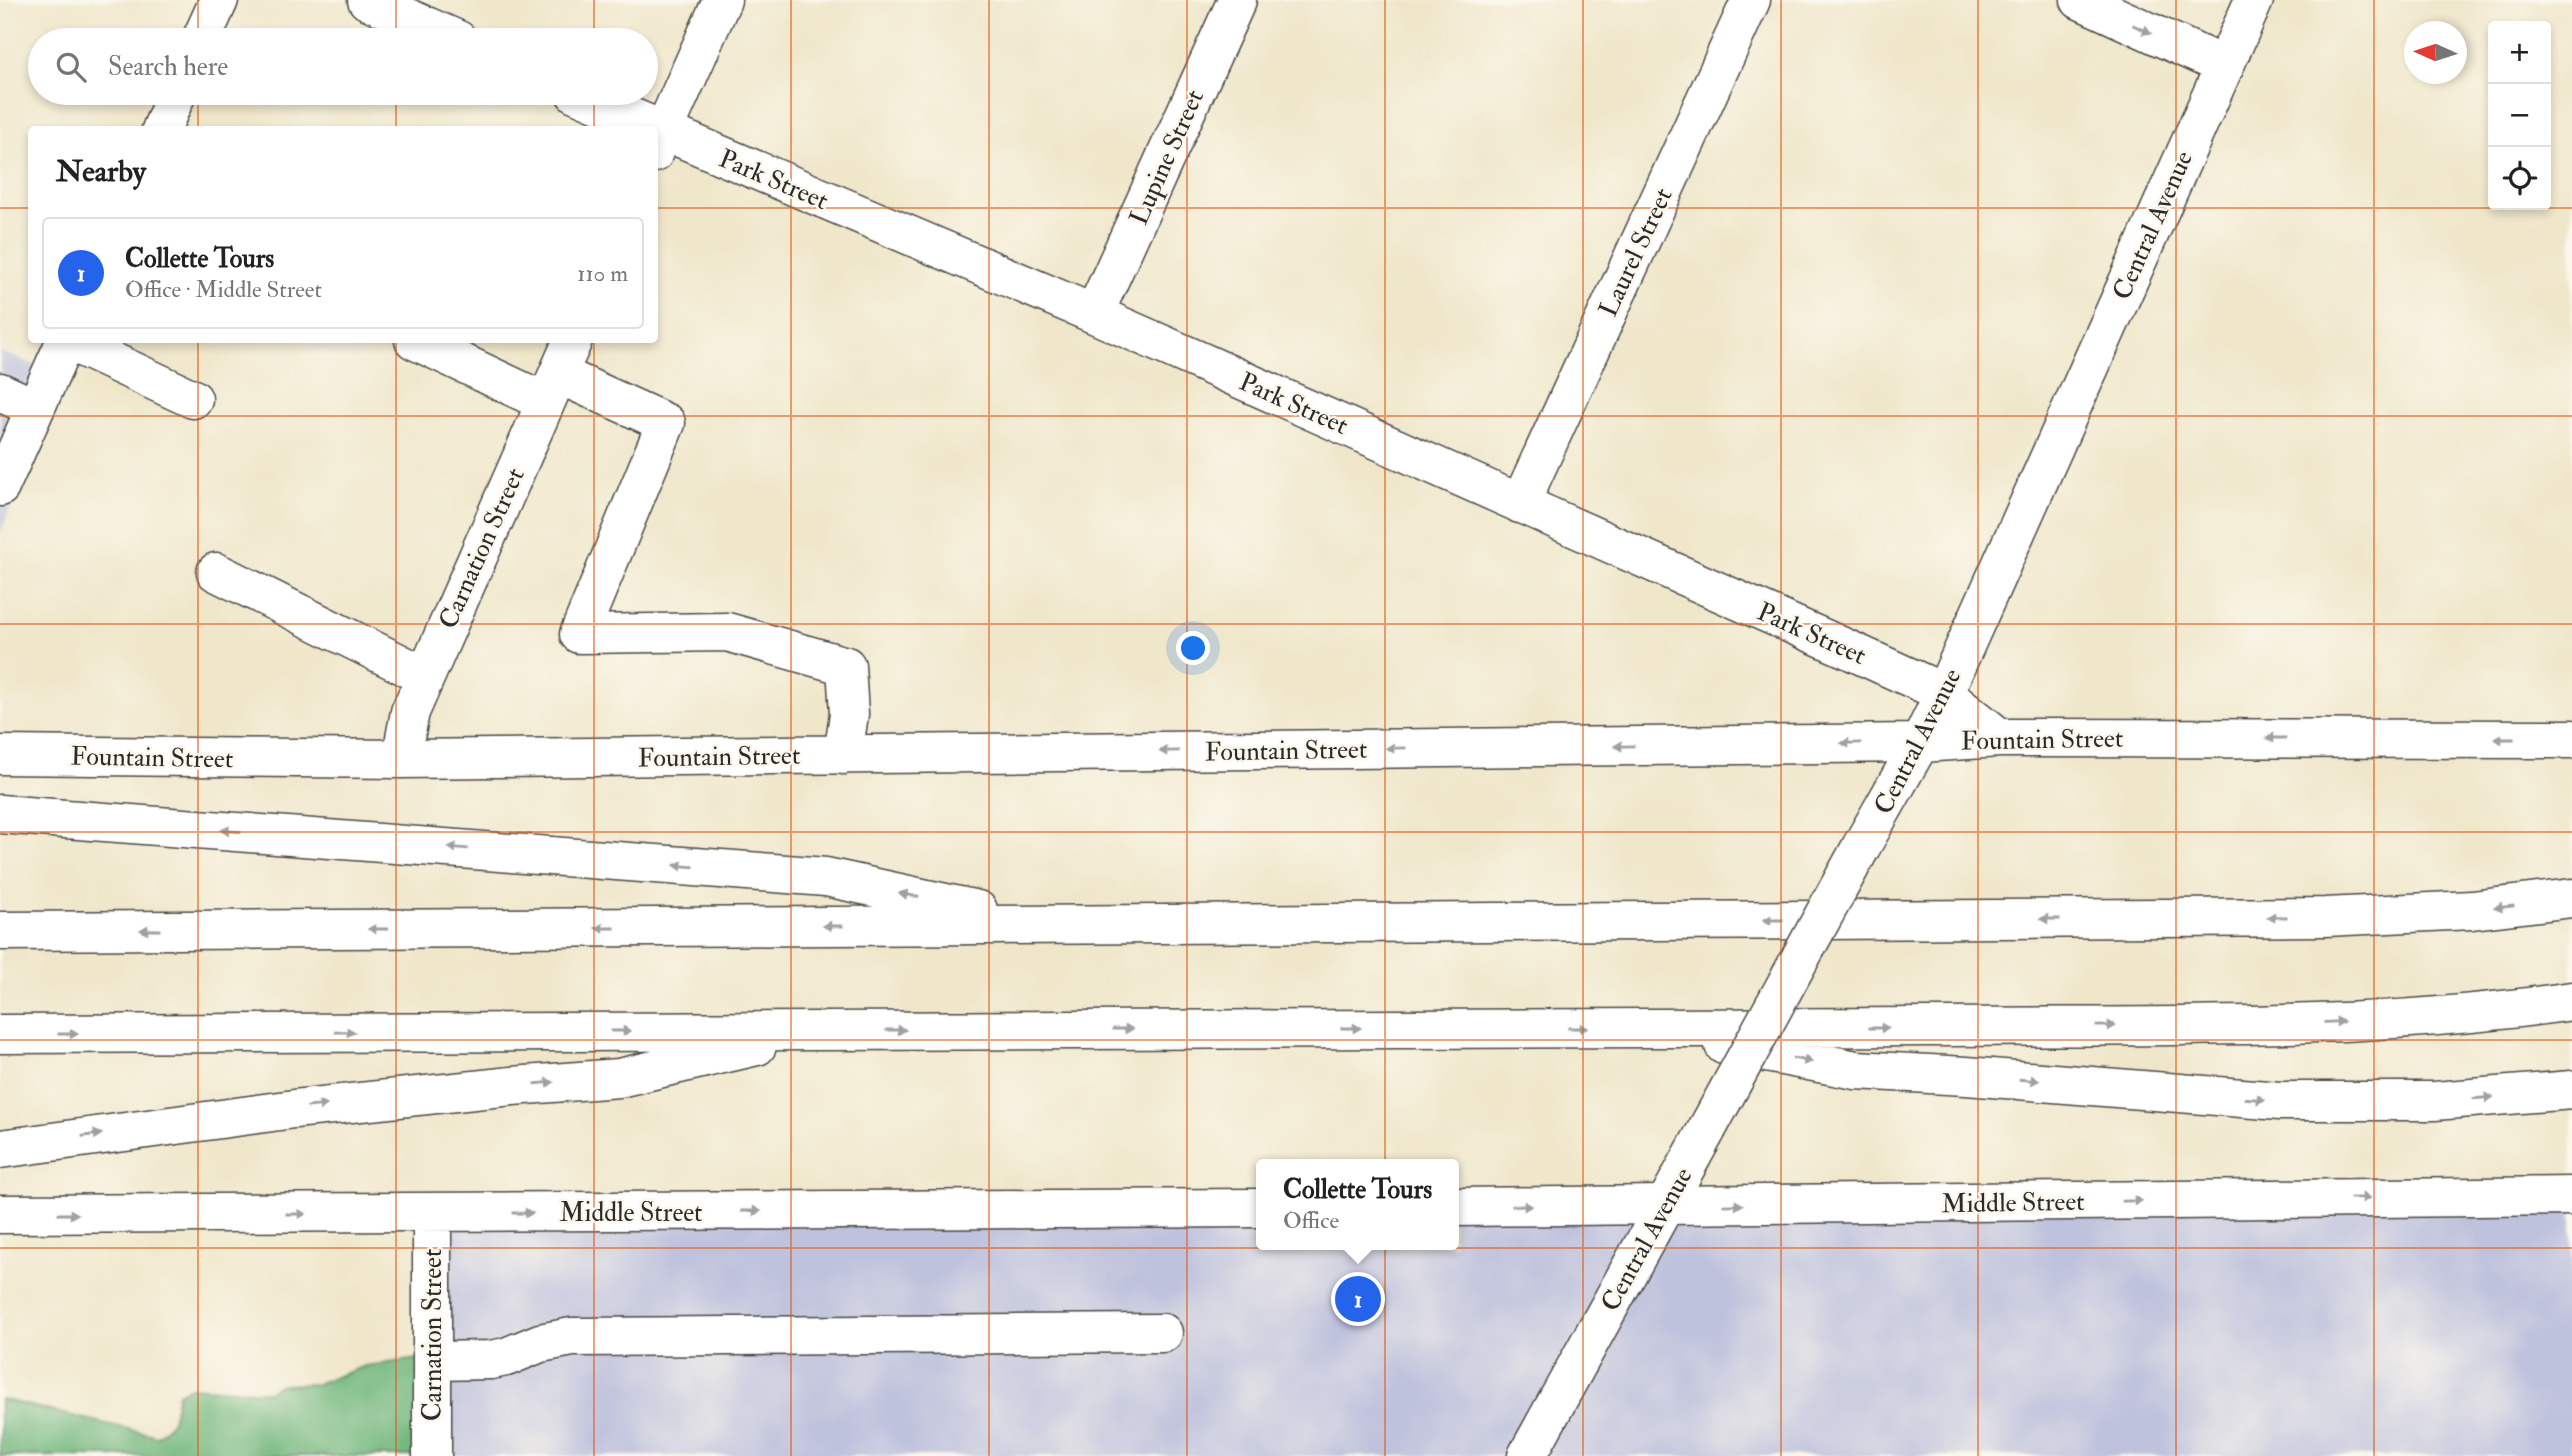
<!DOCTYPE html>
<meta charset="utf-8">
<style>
:root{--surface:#fff;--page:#f2f2f2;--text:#222;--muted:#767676;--line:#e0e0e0;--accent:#2563eb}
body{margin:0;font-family:"IM FELL Double Pica",serif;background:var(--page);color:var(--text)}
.controls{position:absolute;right:21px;top:21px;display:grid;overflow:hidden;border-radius:7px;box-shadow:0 4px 10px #0003}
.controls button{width:63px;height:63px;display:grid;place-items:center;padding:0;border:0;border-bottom:2px solid var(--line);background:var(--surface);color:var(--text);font:35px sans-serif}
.compass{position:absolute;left:2404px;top:21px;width:63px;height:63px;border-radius:50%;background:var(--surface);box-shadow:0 4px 10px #0003;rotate:273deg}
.you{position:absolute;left:1194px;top:649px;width:24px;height:24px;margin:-18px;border:5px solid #fff;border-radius:50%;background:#1a73e8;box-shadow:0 0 0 10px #1a73e833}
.badge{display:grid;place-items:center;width:46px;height:46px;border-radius:50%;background:var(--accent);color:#fff;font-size:23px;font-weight:700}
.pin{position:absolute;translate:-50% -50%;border:4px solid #fff;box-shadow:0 2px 7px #0006}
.popup{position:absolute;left:1256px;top:1159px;width:203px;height:91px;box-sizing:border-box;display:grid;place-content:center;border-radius:7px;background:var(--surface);filter:drop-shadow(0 2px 5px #0005);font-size:23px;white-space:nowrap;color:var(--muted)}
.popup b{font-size:26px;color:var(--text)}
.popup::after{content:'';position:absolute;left:50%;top:100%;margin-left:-14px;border:14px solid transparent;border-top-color:var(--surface)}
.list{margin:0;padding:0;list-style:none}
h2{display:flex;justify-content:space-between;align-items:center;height:91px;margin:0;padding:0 28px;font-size:30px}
h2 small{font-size:23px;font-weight:400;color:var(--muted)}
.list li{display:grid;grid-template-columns:46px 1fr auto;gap:21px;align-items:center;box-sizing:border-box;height:112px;margin:0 14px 14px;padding:0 14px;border:2px solid var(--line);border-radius:7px}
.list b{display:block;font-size:26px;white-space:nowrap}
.list p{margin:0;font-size:23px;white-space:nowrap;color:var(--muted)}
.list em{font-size:23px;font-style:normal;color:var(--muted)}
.icon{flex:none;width:38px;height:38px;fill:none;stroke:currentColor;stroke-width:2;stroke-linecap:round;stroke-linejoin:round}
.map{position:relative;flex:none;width:2572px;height:1456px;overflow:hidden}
.search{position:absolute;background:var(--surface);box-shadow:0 4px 10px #0003;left:28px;top:28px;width:630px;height:77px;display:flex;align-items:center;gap:18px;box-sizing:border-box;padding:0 24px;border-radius:38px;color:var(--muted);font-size:26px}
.panel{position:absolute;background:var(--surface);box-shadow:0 4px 10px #0003;left:28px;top:126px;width:630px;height:217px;border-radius:7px}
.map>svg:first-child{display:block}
.industrial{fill:#bfc2dd}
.forest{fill:#70b67a;stroke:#4e7052;stroke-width:2}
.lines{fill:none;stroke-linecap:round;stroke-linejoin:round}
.minor-casing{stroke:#494743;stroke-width:41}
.major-casing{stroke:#494743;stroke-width:41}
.highway-casing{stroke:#494743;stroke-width:41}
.minor{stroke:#fff;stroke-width:38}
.major{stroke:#fff;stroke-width:38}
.highway{stroke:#fff;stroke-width:38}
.major-bridge-casing{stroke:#494743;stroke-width:41;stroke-linecap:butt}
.major-bridge{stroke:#fff;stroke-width:38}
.oneway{fill:#a0a0a0}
.grid{fill:none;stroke:#df570e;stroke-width:2;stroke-opacity:0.55}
.labels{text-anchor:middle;stroke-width:5;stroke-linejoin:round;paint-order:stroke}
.street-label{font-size:26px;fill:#2b2b2b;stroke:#fbf7ec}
</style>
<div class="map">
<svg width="2572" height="1456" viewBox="0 0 2572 1456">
<rect width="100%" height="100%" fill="#fbf7ec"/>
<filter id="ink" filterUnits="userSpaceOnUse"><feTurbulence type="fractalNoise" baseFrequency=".0143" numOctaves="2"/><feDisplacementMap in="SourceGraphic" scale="14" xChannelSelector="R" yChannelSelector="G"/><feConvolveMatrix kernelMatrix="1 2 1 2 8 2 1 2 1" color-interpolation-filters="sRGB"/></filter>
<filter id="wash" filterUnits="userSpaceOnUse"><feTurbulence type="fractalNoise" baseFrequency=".00686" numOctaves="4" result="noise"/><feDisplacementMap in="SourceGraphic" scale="28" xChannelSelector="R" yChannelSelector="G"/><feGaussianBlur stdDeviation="1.57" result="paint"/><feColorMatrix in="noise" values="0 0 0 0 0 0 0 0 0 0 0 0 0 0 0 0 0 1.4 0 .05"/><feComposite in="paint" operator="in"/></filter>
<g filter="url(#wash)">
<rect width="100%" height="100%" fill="#f0e7cb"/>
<path class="industrial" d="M0,352L60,374L54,399L0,534Z
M2572,1191V1456H433L431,1209L1262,1205V1245H1454V1205Z"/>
<path class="forest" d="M427,1358L433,1456H0V1399L158,1436L172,1421L178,1393L190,1387L268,1392L278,1385L316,1384L365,1366Z"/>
</g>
<g filter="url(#ink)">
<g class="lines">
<defs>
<path id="minor" d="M367,0L458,40
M2080,0L2224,66
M201,40L219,0
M575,93L1094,314L1852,651L1944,693L2000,738
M161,130L177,93
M654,153L722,0
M1094,314L1237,0
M66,340L193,399
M414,340L545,402
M558,374L666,423L579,634L727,632L846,666L849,714L843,755
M0,392L35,408
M0,487L66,340
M1520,504L1751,0
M216,572L425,676
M0,755L401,759L1920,743L2000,738L2572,739
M401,759L410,712L573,340
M1454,1207L2572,1196
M0,1214L1262,1208
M432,1361L491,1360L506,1357L540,1343L572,1337L1163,1333
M432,1456V1213"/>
<path id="major" d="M1861,847L1920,743L1944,693L2254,0
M1527,1456L1707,1129"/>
<path id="highway" d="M0,814L826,877L978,910
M0,931L2325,917L2472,910L2572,898
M0,1034L1937,1027C2148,1025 2363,1032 2572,1001
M1724,1045L1856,1070L1966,1076L2280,1101H2434L2572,1090
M0,1149L294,1109L512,1086L619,1078L757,1046"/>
</defs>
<use href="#minor" class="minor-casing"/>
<use href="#major" class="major-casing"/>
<use href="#highway" class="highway-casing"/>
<use href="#minor" class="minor"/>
<use href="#major" class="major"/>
<use href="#highway" class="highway"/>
<defs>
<path id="major-bridge" d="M1707,1129L1861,847"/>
</defs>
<use href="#major-bridge" class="major-bridge-casing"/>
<use href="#major-bridge" class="major-bridge"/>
</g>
<defs><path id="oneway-solid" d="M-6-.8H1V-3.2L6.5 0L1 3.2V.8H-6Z" transform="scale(1.75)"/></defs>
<g class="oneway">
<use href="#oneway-solid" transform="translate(2142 29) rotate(24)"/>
<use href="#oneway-solid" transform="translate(2276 738) rotate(-180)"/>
<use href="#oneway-solid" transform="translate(2504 739) rotate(-180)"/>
<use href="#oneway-solid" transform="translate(1851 743) rotate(179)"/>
<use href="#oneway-solid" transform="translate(1624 746) rotate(179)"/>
<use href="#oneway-solid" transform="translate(1396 748) rotate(179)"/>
<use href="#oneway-solid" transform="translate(1169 751) rotate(179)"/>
<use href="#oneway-solid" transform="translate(231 831) rotate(-175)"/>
<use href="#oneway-solid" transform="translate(458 848) rotate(-175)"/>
<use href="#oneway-solid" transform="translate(684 866) rotate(-175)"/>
<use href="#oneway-solid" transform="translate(909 895) rotate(-168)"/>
<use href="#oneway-solid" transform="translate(2504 907) rotate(174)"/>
<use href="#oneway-solid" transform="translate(2277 917) rotate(180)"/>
<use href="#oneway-solid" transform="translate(2050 919) rotate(180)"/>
<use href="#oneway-solid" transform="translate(1773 920) rotate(180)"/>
<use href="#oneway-solid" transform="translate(833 926) rotate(180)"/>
<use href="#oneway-solid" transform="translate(605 928) rotate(180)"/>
<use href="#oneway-solid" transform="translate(378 929) rotate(180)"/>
<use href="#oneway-solid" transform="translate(150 930) rotate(180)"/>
<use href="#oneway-solid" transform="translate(2334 1022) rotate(-2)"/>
<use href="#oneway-solid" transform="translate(2106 1026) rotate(-1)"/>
<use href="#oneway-solid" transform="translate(1351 1028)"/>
<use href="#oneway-solid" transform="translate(1578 1028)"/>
<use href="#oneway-solid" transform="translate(1879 1028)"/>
<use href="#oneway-solid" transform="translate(1123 1029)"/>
<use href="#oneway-solid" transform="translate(896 1030)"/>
<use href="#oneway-solid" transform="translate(621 1031)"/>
<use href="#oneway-solid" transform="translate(345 1032)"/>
<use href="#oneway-solid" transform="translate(68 1034)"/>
<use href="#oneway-solid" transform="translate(1802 1060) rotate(11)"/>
<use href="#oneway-solid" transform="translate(2029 1080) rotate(4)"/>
<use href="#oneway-solid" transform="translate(544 1083) rotate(-5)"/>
<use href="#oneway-solid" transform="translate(2483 1098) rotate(-4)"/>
<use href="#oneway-solid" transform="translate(2255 1099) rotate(4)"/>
<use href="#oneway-solid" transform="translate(317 1106) rotate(-6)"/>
<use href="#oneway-solid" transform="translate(92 1135) rotate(-8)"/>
<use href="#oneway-solid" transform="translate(2360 1198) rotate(-1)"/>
<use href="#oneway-solid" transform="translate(2132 1201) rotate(-1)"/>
<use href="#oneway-solid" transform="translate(1733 1205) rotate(-1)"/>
<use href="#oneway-solid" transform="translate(1522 1206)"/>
<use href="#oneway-solid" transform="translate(751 1211)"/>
<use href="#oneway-solid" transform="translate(523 1213)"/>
<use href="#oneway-solid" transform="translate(68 1214)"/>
<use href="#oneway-solid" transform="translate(296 1214)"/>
</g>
</g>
<path class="grid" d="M198,0V40M396,0V40M594,0V40M791,0V1456M989,0V1456M1187,0V1456M1385,0V1456M1583,0V1456M1781,0V1456M1978,0V1456M2176,0V1456M2374,0V1456M198,93V130M396,93V130M594,93V130M0,208H32M654,208H2572M198,340V1456M396,340V1456M594,340V1456M0,416H2572M0,624H2572M0,832H2572M0,1040H2572M0,1248H2572"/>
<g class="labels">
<g class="street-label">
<text transform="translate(1166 157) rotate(-66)" y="9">Lupine Street</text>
<text transform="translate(774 179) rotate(23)" y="9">Park Street</text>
<text transform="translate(2152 225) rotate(-66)" y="9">Central Avenue</text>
<text transform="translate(1635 252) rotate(-65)" y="9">Laurel Street</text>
<text transform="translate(1294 403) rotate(24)" y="9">Park Street</text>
<text transform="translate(481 548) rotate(-66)" y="9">Carnation Street</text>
<text transform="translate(1812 633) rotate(24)" y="9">Park Street</text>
<text transform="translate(2042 739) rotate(-1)" y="9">Fountain Street</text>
<text transform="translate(1917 741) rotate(-63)" y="9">Central Avenue</text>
<text transform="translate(1286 750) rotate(-1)" y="9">Fountain Street</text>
<text transform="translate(719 756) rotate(-1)" y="9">Fountain Street</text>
<text transform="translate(152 757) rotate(1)" y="9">Fountain Street</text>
<text transform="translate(2013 1202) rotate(-1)" y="9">Middle Street</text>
<text x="631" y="1221">Middle Street</text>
<text transform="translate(1646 1239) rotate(-61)" y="9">Central Avenue</text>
<text transform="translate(432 1335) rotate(-90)" y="9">Carnation Street</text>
</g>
</g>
</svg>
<div class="controls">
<button>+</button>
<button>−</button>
<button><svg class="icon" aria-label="locate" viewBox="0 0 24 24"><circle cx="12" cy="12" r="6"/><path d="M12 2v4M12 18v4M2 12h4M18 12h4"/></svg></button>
</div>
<svg class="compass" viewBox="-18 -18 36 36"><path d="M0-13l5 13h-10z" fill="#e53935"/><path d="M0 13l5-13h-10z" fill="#767676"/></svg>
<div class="you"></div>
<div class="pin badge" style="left:1358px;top:1299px">1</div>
<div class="popup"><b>Collette Tours</b>Office</div>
<div class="search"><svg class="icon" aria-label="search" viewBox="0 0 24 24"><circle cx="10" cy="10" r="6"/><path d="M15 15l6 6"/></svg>Search here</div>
<section class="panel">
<h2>Nearby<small></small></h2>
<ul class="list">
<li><span class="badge">1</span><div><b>Collette Tours</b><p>Office · Middle Street</p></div><em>110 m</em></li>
</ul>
</section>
</div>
